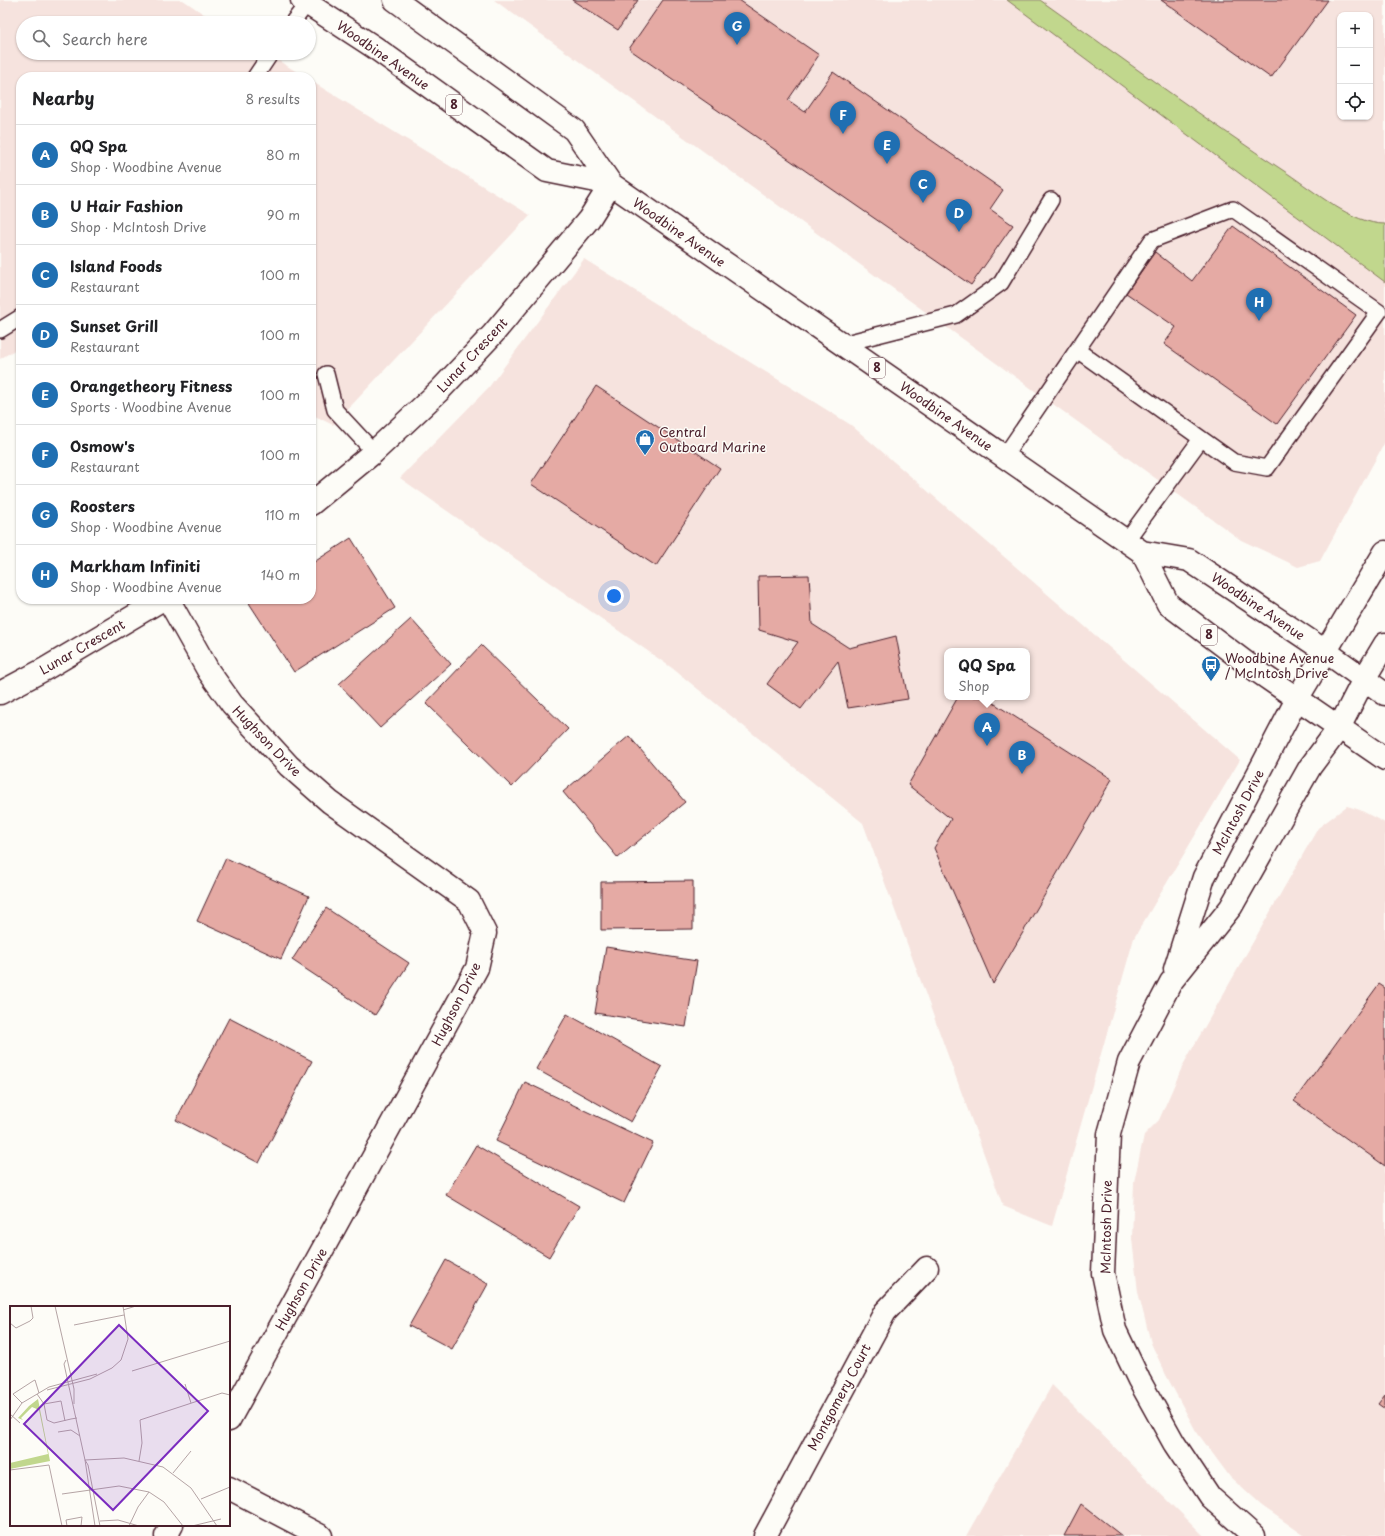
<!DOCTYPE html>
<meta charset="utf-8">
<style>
:root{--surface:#fff;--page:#f2f2f2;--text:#202124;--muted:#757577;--line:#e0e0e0;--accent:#1f6fb2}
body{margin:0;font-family:"Playpen Sans",sans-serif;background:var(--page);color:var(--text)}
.controls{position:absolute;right:12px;top:12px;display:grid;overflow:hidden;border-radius:8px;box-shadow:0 1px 3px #0004}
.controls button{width:36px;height:36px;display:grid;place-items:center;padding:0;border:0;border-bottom:1px solid var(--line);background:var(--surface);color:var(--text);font:20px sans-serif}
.you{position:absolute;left:614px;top:596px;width:14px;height:14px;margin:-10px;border:3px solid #fff;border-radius:50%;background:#1a73e8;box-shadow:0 0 0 6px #1a73e833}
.badge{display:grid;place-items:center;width:26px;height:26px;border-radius:50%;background:var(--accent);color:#fff;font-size:13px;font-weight:700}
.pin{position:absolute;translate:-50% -33px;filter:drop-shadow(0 1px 2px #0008)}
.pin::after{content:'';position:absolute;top:21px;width:14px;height:12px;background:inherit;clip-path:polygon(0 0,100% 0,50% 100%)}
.popup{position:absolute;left:944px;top:648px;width:86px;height:52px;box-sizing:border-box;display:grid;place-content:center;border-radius:8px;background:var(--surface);filter:drop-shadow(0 1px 3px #0005);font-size:13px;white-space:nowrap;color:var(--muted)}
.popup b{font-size:15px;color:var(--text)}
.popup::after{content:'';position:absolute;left:50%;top:100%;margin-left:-8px;border:8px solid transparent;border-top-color:var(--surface)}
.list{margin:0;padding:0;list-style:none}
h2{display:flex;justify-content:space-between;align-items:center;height:52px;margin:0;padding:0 16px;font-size:17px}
h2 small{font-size:13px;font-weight:400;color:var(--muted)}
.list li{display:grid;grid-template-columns:26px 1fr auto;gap:12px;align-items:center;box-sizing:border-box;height:60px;padding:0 16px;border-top:1px solid var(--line)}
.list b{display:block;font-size:15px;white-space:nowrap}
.list p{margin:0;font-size:13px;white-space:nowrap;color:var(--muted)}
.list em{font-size:13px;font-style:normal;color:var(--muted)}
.icon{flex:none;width:22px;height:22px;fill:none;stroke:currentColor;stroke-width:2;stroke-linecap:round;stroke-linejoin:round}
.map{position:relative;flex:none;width:1385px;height:1536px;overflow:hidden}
.search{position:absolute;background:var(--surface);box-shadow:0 1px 3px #0004;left:16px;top:16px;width:300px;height:44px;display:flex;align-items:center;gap:10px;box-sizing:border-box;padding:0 14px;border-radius:22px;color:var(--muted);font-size:15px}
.panel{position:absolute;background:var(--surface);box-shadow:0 1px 3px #0004;left:16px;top:72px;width:300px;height:532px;border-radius:16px}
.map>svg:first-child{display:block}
.built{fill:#f6e3de;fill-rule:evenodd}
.green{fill:#c1d78d;stroke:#867b5c}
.building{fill:#e5aaa4;stroke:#4a1f2b}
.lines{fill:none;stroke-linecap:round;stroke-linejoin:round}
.service-casing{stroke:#4a1f2b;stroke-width:18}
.minor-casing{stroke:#4a1f2b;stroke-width:25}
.tertiary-casing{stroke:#4a1f2b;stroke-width:25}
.primary-casing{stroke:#4a1f2b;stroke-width:25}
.service{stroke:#fdfcf7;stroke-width:15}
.minor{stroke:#fdfcf7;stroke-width:22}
.tertiary{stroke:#fdfcf7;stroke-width:22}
.primary{stroke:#fdfcf7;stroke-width:22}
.labels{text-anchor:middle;stroke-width:3;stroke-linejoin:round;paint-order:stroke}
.shield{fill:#fdfcf7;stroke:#806168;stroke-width:1}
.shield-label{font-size:12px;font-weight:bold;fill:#4a1f2b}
.street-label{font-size:13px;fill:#4a1f2b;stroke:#fdfcf7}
.poi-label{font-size:13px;fill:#4a1f2b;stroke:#fdfcf7;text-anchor:start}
.inset-road{fill:none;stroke:#b5a4a5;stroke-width:1}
.view{fill:#7b2cbf;fill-opacity:0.15;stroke:#7b2cbf;stroke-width:2}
.inset-edge{fill:none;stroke:#4a1f2b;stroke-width:2}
</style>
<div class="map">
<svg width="1385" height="1536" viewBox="0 0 1385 1536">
<rect width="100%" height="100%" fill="#fdfcf7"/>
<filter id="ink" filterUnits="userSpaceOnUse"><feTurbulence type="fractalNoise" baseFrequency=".025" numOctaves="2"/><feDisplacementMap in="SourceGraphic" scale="8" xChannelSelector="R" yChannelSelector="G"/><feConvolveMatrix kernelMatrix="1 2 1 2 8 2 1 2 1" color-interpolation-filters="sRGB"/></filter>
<g filter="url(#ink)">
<path class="built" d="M0,0H183L217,23H23V53H266L305,77H21V346L0,359Z
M494,0H1385V442L1320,561L1298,567L1241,540ZM1340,15H1370V117H1340Z
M311,81L530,215L333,425L311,414Z
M584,259L851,425L1240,760L1134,938L1052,1226L1003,1206L863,823L672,668L400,478L489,387ZM947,651H1027V697H947Z
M1347,806L1360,810L1385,823V1536H1305L1262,1506L1230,1477L1196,1431L1166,1375L1151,1343L1138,1292L1132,1239L1134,1182L1144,1135L1159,1120L1183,1065L1318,828Z
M1052,1385L1204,1536H966Z"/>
<path class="green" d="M1007,0H1040C1122,58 1203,118 1287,173C1314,191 1352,224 1385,224V282Z"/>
<path class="building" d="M572,0H638L618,30Z
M663,0H739L819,55L788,100L805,112L833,72L1003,190L990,209L1013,225L971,285L629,49Z
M1161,0H1328L1271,78Z
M1233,226L1356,315L1277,424L1164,344L1176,327L1126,293L1155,252L1192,281Z
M596,386L720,468L656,566L531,484Z
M351,538L395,608L294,672L249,603L256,599H311V564Z
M809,575L812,624L849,648L896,636L908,699L848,708L838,661L801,709L767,684L798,642L759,630L758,576Z
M411,619L451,664L380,728L339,684Z
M481,645L568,729L512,787L426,703Z
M958,697H984L1112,779L993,984L934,848L951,819L908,785Z
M629,736L685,802L618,858L563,792Z
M226,858L309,896L281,959L197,921Z
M693,881V929L601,930V882Z
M326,908L409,963L375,1015L292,960Z
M606,947L697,961L686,1027L595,1013Z
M1379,984L1385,988V1166L1294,1101Z
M567,1014L662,1067L631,1122L536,1069Z
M229,1018L312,1061L259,1163L176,1120Z
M525,1082L653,1143L624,1203L496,1141Z
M476,1145L579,1206L549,1257L446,1195Z
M446,1260L488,1284L452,1349L409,1326Z
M1385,1395V1409L1378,1404Z
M1081,1504L1122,1536H1064Z"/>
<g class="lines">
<defs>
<path id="service" d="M292,23L310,0
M255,77L271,53
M0,330L21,317
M842,344L956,315L1001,283L1051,200
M326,374L335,410L374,452
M1004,457L1152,240L1233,209L1379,312L1267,468L1234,462L1077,350
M1126,541L1201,439"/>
<path id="minor" d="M311,504L374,452L439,391L493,334L589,219L611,184
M168,599L209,672L232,704L289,766L330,802L469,901L485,933L477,968L229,1420
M0,693L45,669L163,599
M229,1488L321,1536
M166,1536L172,1525
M765,1536L885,1312L927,1268"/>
<path id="tertiary" d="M1175,969L1204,877L1297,699L1385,552
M1254,1536L1210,1497L1174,1443L1139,1380L1115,1330L1103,1273L1109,1134L1129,1062L1171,982L1231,907L1310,767L1339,728L1364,679L1385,644"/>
<path id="primary" d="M302,0L374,47L547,171L611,184
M395,0L574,130L611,184L1142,552L1189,560L1325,651L1385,694
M1142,552L1168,604L1257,671L1385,759"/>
</defs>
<use href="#service" class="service-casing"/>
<use href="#minor" class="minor-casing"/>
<use href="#tertiary" class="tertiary-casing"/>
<use href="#primary" class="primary-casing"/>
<use href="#service" class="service"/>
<use href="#minor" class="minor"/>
<use href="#tertiary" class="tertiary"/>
<use href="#primary" class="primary"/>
</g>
</g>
<defs>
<symbol id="shop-pin" viewBox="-11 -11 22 30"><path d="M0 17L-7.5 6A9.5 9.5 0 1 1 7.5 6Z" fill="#1f6fb2" stroke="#fdfcf7"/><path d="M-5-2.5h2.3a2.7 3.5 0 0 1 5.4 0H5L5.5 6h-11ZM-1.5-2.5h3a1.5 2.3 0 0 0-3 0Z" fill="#fff"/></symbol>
<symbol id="bus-pin" viewBox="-11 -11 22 30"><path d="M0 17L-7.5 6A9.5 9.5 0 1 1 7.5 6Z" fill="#1f6fb2" stroke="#fdfcf7"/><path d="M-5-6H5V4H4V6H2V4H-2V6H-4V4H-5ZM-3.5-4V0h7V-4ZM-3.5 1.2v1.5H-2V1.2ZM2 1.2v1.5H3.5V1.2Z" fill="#fff"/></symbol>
</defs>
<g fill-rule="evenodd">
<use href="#shop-pin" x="634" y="428" width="22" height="30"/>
<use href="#bus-pin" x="1200" y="654" width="22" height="30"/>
</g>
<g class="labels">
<g class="shield">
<rect x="446" y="95" width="16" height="20" rx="3"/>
<rect x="869" y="358" width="16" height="20" rx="3"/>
<rect x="1201" y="625" width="16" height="20" rx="3"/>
</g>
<g class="shield-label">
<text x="454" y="109">8</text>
<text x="877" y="372">8</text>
<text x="1209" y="639">8</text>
</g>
<g class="street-label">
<text transform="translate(383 55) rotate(35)" y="5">Woodbine Avenue</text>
<text transform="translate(679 232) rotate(35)" y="5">Woodbine Avenue</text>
<text transform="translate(472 355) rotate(-47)" y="5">Lunar Crescent</text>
<text transform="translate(946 416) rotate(35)" y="5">Woodbine Avenue</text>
<text transform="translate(1258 606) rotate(34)" y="5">Woodbine Avenue</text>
<text transform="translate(82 647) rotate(-30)" y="5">Lunar Crescent</text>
<text transform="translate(267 741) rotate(46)" y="5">Hughson Drive</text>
<text transform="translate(1238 812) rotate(-62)" y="5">McIntosh Drive</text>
<text transform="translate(456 1004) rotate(-63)" y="5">Hughson Drive</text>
<text transform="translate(1106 1227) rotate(-89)" y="5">McIntosh Drive</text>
<text transform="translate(301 1289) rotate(-61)" y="5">Hughson Drive</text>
<text transform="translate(839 1397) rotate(-62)" y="5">Montgomery Court</text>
</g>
<g class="poi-label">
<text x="659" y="437">Central<tspan x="659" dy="15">Outboard Marine</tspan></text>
<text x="1225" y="663">Woodbine Avenue<tspan x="1225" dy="15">/ McIntosh Drive</tspan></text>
</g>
</g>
<g transform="translate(10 1306)">
<rect width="220" height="220" fill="#fdfcf7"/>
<path d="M28,93L40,155L0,163V157L38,148L29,104L22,101L11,112L13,114L8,112L19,100Z" fill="#c1d78d"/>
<path class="inset-road" d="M45,0L64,83V98M113,4L126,0M0,17L6,22L20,15L23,12L21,0M64,19L114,9M56,54L54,58L75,154L85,220M122,65L220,35M175,78L181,97M37,84L80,73L102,62L111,54L118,33L113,0M27,88L34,98M12,97L3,88L23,75L25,74L29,87M0,108L10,117M0,114L12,97L39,81L87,68M55,115L51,95L34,98L37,114L44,117L61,113L67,112M48,126L61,124L70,130M75,154L114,152L153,161L181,182L207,220M75,154L78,159L90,220M129,155L132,137L130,114L212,87L220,89M0,164L39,159L52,220M163,167L181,145M52,188L109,180L139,186L154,196L173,220M191,193L220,181M90,215L108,214L129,220M57,220L56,214L72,211L71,220M119,220L128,201L139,186M182,220L211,213"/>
<path class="view" d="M109,19L198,105L103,204L14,118Z"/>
<rect width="220" height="220" class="inset-edge"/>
</g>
</svg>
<div class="controls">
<button>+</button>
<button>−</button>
<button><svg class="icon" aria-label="locate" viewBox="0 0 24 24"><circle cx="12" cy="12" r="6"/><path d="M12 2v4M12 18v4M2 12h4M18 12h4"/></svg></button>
</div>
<div class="you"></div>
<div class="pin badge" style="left:987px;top:746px">A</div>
<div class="popup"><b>QQ Spa</b>Shop</div>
<div class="pin badge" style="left:1022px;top:774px">B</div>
<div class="pin badge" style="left:923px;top:203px">C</div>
<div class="pin badge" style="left:959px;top:232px">D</div>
<div class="pin badge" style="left:887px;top:164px">E</div>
<div class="pin badge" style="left:843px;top:134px">F</div>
<div class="pin badge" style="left:737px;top:45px">G</div>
<div class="pin badge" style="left:1259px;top:321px">H</div>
<div class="search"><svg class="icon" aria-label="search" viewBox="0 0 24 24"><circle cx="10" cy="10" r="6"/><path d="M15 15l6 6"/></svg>Search here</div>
<section class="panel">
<h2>Nearby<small>8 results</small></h2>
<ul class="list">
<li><span class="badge">A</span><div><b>QQ Spa</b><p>Shop · Woodbine Avenue</p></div><em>80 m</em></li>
<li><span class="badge">B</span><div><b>U Hair Fashion</b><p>Shop · McIntosh Drive</p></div><em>90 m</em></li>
<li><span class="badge">C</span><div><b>Island Foods</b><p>Restaurant</p></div><em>100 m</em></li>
<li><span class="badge">D</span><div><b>Sunset Grill</b><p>Restaurant</p></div><em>100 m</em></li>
<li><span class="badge">E</span><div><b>Orangetheory Fitness</b><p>Sports · Woodbine Avenue</p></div><em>100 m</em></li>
<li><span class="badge">F</span><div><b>Osmow's</b><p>Restaurant</p></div><em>100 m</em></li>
<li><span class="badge">G</span><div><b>Roosters</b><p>Shop · Woodbine Avenue</p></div><em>110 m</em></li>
<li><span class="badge">H</span><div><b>Markham Infiniti</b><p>Shop · Woodbine Avenue</p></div><em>140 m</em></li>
</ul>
</section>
</div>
